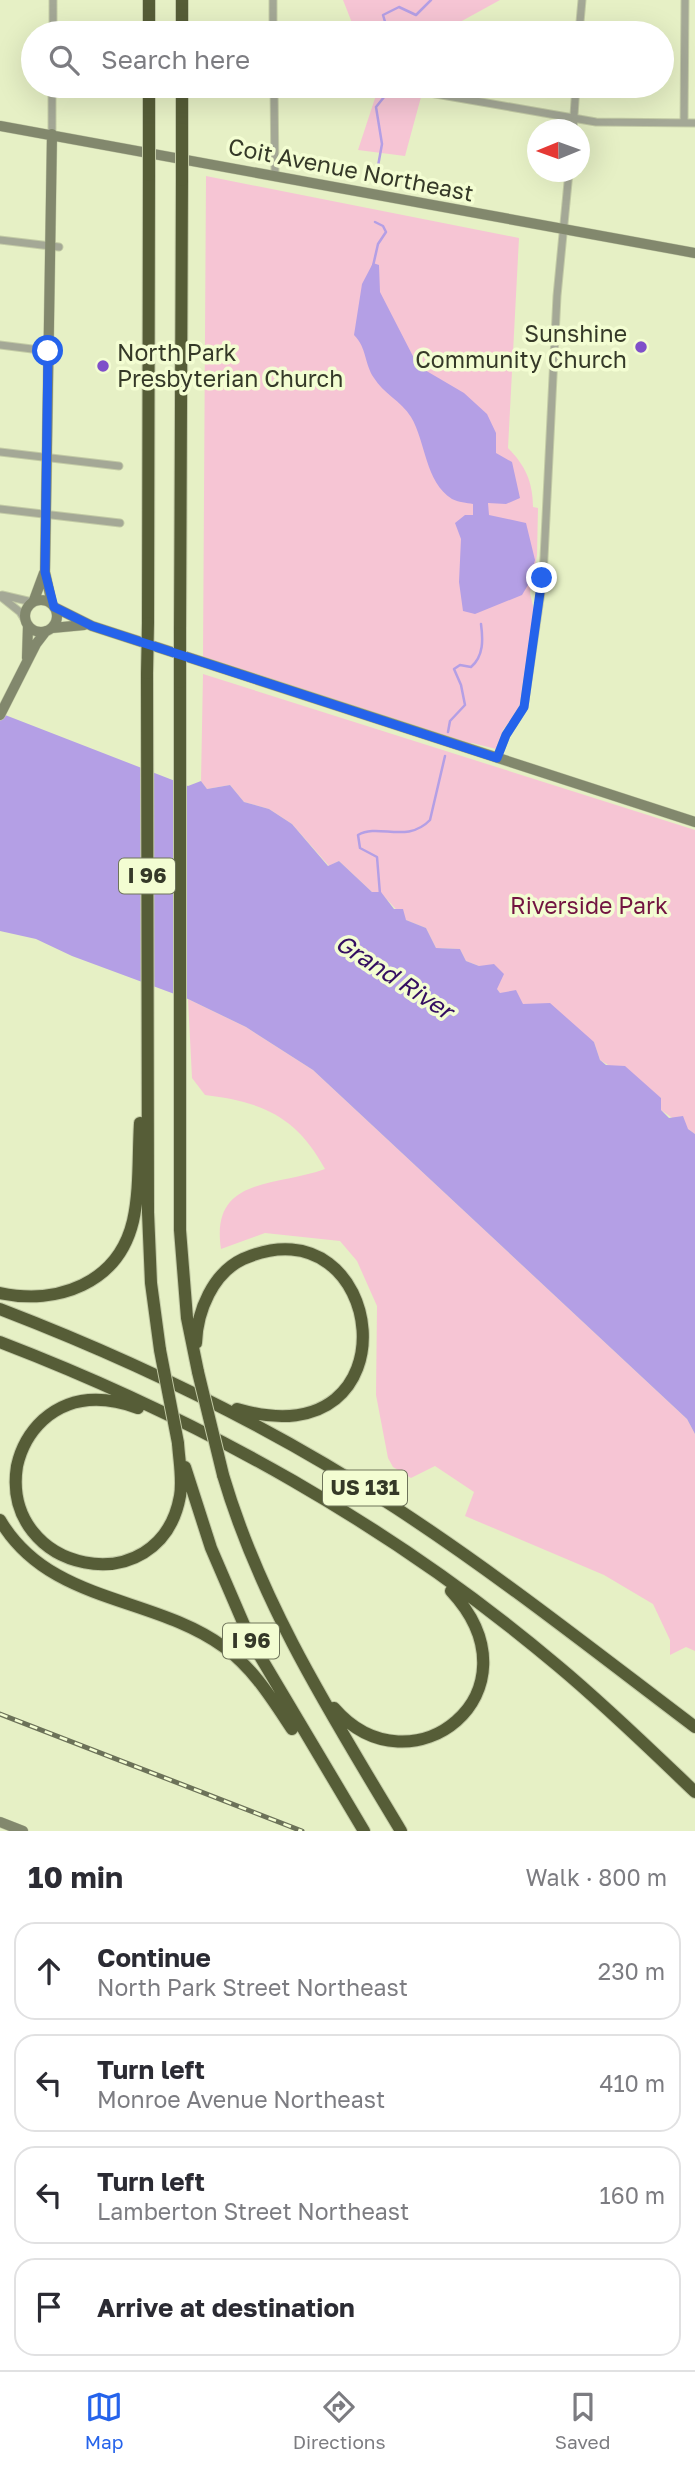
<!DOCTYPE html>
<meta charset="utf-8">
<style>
:root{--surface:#fff;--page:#f7f7f7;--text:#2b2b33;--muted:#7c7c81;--line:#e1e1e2;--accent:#2563eb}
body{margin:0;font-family:"Golos Text",sans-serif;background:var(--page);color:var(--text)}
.compass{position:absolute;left:527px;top:119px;width:63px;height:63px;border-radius:50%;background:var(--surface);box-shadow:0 7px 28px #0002;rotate:269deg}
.stop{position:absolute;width:21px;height:21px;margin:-16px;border:5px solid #2563eb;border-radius:50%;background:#fff}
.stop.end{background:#2563eb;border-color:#fff;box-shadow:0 2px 7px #0008}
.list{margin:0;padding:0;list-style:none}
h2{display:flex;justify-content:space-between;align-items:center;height:91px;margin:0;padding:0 28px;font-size:30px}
h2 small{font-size:23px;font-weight:400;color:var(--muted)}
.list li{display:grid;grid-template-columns:46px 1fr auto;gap:21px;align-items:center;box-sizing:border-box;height:98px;margin:0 14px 14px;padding:0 14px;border:2px solid var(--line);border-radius:21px}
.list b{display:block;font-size:26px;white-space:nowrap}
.list p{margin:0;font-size:23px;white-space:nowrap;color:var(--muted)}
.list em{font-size:23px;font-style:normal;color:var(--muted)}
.icon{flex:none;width:38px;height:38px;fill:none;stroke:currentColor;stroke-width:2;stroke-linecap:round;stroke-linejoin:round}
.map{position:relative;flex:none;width:695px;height:1831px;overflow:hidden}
.search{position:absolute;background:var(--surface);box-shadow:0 7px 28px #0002;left:21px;right:21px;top:21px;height:77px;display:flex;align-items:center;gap:18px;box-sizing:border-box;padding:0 24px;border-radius:38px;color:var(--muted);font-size:26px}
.sheet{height:539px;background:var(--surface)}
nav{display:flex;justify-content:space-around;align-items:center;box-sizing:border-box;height:98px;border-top:2px solid var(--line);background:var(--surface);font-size:19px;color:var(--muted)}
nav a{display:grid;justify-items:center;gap:4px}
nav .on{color:var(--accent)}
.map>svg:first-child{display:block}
.green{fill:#f6c5d4}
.water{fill:#b49fe5}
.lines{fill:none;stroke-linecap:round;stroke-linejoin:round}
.stream{stroke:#b49fe5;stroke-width:2.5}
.minor-casing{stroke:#c3cba6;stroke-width:9}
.secondary-casing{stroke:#c3cba6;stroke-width:11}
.motorway-casing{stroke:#c3cba6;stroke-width:14}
.minor{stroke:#a4a896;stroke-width:7}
.secondary{stroke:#82886d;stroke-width:10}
.motorway{stroke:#565d37;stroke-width:12}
.rail-casing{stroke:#6c7259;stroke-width:5}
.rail{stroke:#f3fdd2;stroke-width:2.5;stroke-dasharray:8;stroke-linecap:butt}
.motorway-bridge-casing{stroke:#c3cba6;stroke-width:14;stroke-linecap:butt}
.motorway-bridge{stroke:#565d37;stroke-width:12}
.route{stroke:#2563eb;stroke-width:9}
.poi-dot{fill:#7f50c9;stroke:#f3fdd2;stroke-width:2.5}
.labels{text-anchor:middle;stroke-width:7;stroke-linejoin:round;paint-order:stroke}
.shield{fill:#f3fdd2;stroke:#6e745b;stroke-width:2}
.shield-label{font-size:21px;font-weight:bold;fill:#353928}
.street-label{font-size:23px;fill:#353928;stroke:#f3fdd2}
.poi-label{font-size:23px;fill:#353928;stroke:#f3fdd2;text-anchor:end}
.park-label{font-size:23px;fill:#721440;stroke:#f3fdd2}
.water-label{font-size:24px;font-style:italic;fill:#340e61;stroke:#f3fdd2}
</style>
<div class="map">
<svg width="695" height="1831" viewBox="0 0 695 1831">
<rect width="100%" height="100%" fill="#e6f0c5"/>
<path class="green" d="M343,0H500L460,22L453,33H356Z
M379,86H424L405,156L358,150Z
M206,176L519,238L508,448C525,465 533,482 533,507L538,508L537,555L530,593L534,610L519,709L503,730L496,749L472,743L469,745L203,657Z
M203,674L695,830V1134L661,1110V1098L600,1060L594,1042L500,993L479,966L466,961L460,949L436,948L426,928L406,920L381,893L372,892L339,861L329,866L292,824L269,809L244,802L230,785L207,789L201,781Z
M188,999L246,1027L313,1070L687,1419L695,1434V1651L686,1647L670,1655V1640L653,1604L604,1575L465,1516L474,1492L435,1466L411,1478L393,1467L388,1458L376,1395L377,1306L357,1261L340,1241L265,1233L221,1249C210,1176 276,1187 325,1169C297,1117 263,1102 205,1095L192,1078Z"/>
<path class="water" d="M373,263L379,265L380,292L418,366L464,393L487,414L496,433V453L512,462L520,498L506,504L488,503L489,515L526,523L535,560L528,585L522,595L475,614L463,611L459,582L461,539L455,523L465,515H473V504C467,503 458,502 452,499C425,482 426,442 411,417C401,401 383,393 374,378C364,363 367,348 354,335L362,284Z
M0,713L188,786L201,781L207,789L230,785L244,802L269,809L292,824L328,866L339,861L372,892H381L394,909H403L406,920L426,928L436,948L460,949L466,961L479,966L494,964L504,974L497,989L500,993L516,990L523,1004L550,1003L594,1042L600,1060L606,1065L625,1066L661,1098V1110L669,1118L683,1116L688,1129L695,1134V1434L687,1419L313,1070L246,1027L188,999L72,956L36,939L0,931Z"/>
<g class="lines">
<path class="stream" d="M395,33L386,25L383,15L399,7L416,15L431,0
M376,177L382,144L376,107L393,86
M373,266L378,244L386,232L383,226L375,222
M448,732L450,721L465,705L461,685L454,669L460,665L471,667C484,656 483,639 481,624
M380,894L377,857L360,848L358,835C379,823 407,844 430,820L445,756"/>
<defs>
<path id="minor" d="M53,33V0
M273,33V0
M579,33L582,0
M274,86L275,175
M340,86L346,88
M430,93L596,122L695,123
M684,123L685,0
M573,130L576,86
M52,134V86
M0,240L59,247
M0,345L48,351
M0,452L119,466
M0,509L120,523
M2,595L32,602
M0,596L20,612L25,620
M497,758L506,735L524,707L543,578L557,296L569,172"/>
<path id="secondary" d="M0,126L695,253
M52,134L45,572L52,604
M25 616a16 16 0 1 1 32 0a16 16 0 1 1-32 0Z
M34,600L44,573
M54,607L92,626L695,822
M52,628L84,625
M27,658L28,626
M0,715L36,644L46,631
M0,1822L23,1831"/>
<path id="motorway" d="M182,0V33
M149,33V0
M182,86V129
M149,124V86
M148,623L149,175
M180,633L182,180
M147,673L148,1212L151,1283L160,1350
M180,682V1230L187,1318L198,1372
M0,1293C57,1305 118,1284 133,1221C140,1190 138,1156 140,1123
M0,1309C138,1362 272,1427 396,1508C500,1576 597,1653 695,1727
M0,1342C201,1419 394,1527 558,1666C606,1706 650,1749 695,1792
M196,1343C197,1311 213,1273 243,1259C387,1196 420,1462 237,1409
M138,1408C105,1396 71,1395 43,1420C29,1433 21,1448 17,1466C0,1573 160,1606 180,1496C183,1479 179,1460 178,1443
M185,1467L211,1548L251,1641L364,1831
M223,1475C261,1604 332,1716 401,1831
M0,1520C49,1604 153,1595 224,1647C254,1669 272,1699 292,1729
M334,1708C411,1797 545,1692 451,1591"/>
</defs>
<use href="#minor" class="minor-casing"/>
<use href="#secondary" class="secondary-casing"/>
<use href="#motorway" class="motorway-casing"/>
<use href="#minor" class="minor"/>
<use href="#secondary" class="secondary"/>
<use href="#motorway" class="motorway"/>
<defs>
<path id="rail" d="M0,1714L302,1831"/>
</defs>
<use href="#rail" class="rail-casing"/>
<use href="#rail" class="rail"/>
<defs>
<path id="motorway-bridge" d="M149,124V175
M182,180V129
M180,633V682
M147,673L148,623
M160,1350L178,1443
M198,1372L223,1475"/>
</defs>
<use href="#motorway-bridge" class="motorway-bridge-casing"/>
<use href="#motorway-bridge" class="motorway-bridge"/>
</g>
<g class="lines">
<path class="route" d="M48,351L45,572L54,607L92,626L497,758L506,735L524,707L542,578"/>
</g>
<g class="poi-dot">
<circle cx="641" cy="347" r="7"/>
<circle cx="103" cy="366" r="7"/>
</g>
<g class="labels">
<g class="shield">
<rect x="119" y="858.5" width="56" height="35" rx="5"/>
<rect x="323" y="1470.5" width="84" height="35" rx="5"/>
<rect x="223" y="1623.5" width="56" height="35" rx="5"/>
</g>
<g class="shield-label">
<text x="147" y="883">I 96</text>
<text x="365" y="1495">US 131</text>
<text x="251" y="1648">I 96</text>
</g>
<g class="street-label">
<text transform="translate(351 170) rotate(11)" y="8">Coit Avenue Northeast</text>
</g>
<g class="poi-label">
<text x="627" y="342">Sunshine<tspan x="627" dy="26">Community Church</tspan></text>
<text x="117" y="361" text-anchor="start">North Park<tspan x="117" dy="26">Presbyterian Church</tspan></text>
</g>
<g class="park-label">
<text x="589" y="914">Riverside Park</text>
</g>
<g class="water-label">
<text transform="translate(394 977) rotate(33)" y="8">Grand River</text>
</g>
</g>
</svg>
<svg class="compass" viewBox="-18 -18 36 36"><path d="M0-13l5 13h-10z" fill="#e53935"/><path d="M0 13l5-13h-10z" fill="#7c7c81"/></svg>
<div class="stop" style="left:48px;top:351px"></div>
<div class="stop end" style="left:542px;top:578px"></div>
<div class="search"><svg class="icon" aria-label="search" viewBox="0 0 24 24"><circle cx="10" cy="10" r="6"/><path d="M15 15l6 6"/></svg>Search here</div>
</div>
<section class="sheet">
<h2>10 min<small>Walk · 800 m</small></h2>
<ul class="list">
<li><svg class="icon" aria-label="ahead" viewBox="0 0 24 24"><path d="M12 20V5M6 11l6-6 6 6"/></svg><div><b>Continue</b><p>North Park Street Northeast</p></div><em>230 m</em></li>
<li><svg class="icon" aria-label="left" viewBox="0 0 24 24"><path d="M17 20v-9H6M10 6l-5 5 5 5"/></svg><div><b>Turn left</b><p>Monroe Avenue Northeast</p></div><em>410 m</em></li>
<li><svg class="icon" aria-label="left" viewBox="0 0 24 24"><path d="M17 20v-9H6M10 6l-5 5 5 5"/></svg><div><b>Turn left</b><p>Lamberton Street Northeast</p></div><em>160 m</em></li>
<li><svg class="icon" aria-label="arrive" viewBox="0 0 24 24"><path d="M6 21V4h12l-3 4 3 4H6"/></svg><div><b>Arrive at destination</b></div></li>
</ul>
</section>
<nav>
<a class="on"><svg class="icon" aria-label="map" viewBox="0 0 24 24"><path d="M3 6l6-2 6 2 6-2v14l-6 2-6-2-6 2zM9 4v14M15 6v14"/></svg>Map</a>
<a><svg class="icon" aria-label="directions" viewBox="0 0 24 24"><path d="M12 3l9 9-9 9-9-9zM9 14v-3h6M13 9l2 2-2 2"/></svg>Directions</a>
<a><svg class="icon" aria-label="saved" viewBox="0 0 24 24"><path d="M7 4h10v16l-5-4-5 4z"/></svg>Saved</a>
</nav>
